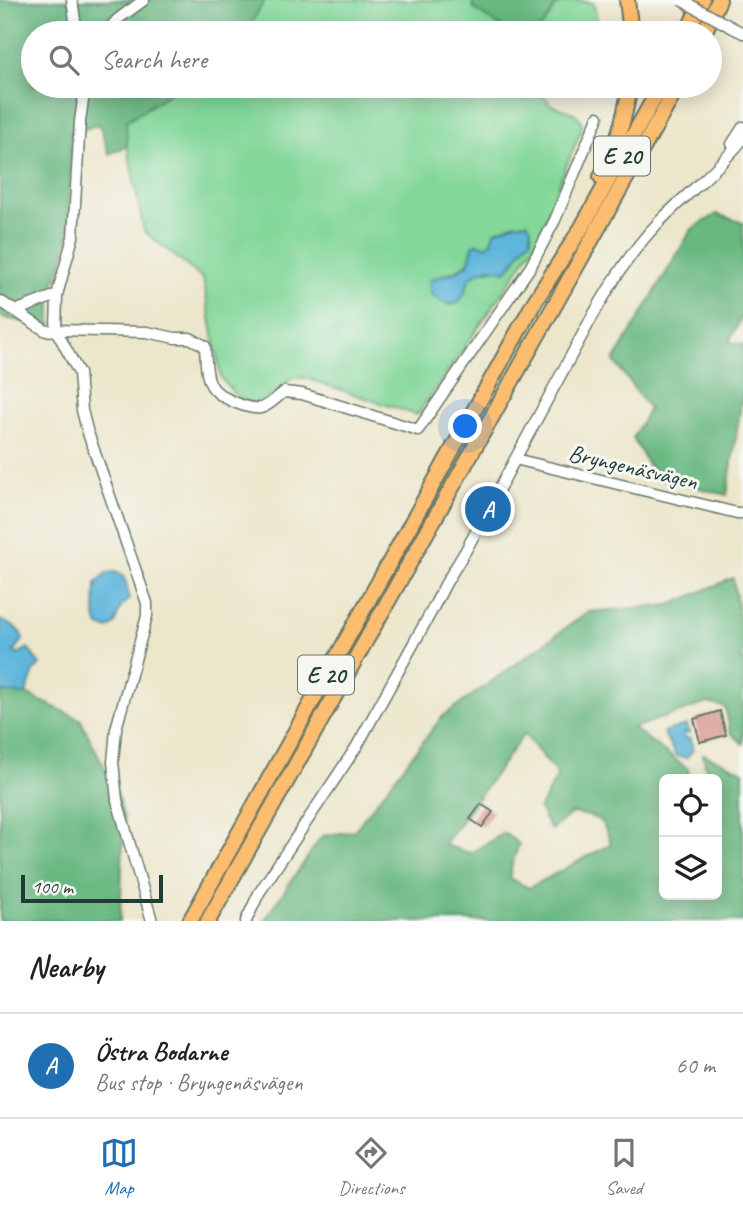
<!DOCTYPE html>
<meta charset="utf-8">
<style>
:root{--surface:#fff;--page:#f2f2f2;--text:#222;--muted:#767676;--line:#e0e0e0;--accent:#1f6fb2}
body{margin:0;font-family:Caveat,sans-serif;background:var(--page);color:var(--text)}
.controls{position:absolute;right:21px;bottom:21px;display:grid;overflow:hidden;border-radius:10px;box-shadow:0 4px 18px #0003}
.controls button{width:63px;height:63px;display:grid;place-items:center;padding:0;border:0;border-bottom:2px solid var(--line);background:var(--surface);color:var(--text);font:35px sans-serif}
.scale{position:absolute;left:21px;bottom:18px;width:142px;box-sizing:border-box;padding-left:7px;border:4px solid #1f3d34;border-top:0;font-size:19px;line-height:24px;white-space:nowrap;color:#1f3d34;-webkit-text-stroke:5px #f6f6f2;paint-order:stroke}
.you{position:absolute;left:466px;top:427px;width:24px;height:24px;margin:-18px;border:5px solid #fff;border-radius:50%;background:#1a73e8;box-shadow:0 0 0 10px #1a73e833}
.badge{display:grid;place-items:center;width:46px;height:46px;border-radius:50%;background:var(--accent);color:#fff;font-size:23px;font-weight:700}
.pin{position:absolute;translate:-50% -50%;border:4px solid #fff;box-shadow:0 2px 7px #0006}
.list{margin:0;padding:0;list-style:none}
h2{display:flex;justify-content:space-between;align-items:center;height:91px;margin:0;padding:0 28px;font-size:30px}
h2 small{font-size:23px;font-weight:400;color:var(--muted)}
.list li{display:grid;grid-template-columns:46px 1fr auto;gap:21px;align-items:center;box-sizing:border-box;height:105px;padding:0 28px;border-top:2px solid var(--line)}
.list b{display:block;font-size:26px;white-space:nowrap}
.list p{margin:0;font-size:23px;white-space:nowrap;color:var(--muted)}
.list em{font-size:23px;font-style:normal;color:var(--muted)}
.icon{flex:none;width:38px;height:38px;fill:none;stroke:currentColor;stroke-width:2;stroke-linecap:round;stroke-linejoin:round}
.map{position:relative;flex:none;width:743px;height:921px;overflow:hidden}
.search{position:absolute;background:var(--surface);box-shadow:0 4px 18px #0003;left:21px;right:21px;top:21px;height:77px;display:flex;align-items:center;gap:18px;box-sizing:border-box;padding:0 24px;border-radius:38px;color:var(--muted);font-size:26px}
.sheet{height:196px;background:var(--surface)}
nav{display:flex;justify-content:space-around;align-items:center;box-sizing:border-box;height:98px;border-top:2px solid var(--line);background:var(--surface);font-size:19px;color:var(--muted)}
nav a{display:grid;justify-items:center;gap:4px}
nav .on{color:var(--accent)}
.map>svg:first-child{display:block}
.green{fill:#82d799;stroke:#508a66;stroke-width:2;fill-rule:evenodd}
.forest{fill:#69b881;stroke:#447a5a;stroke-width:2;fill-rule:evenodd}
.water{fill:#5eb6db;stroke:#3e7a88;stroke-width:2}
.building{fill:#d79187}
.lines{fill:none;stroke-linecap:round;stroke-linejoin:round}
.minor-casing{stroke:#677869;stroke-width:13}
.highway-casing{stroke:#677869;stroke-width:18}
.minor{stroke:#fff;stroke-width:10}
.highway{stroke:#fcbd6f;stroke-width:14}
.minor-bridge-casing{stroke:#677869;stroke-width:13;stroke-linecap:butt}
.minor-bridge{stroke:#fff;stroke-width:10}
.labels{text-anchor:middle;stroke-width:6;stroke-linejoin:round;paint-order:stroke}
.shield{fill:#f6f6f2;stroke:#60746d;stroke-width:2}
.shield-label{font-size:23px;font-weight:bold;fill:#1f3d34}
.street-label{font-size:24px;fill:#1f3d34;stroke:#f6f6f2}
</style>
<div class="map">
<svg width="743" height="921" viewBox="0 0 743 921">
<rect width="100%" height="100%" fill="#f6f6f2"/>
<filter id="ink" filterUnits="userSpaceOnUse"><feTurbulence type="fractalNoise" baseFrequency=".0143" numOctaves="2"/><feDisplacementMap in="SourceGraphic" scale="14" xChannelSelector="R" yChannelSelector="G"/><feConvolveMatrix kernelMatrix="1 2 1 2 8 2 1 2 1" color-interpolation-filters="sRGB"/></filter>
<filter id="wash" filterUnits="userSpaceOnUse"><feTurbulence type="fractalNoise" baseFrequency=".00686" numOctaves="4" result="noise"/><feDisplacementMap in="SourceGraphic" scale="28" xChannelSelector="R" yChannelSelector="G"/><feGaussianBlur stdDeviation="1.57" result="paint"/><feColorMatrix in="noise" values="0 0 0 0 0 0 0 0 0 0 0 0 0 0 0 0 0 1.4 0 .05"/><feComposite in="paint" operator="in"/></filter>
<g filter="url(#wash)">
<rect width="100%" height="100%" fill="#ece6cb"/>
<path class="green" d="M265,0H473V8L504,29L524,33H245Z
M575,0L593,3L597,18L590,33H528L543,25L556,5Z
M181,86H544L543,94L551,105L574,113L581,119L582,128L548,211L539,238L506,288L417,415L305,378C294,376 288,379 283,389L278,390L266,400L257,404L248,403L236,396L221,378L203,279L144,231L127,146L126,122ZM527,222L531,228V239C519,248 513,264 497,268C488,271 478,269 470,277C467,282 467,288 464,293C462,297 460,300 458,303L450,305L442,275C470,269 471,254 492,242L493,235L513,224Z"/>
<path class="forest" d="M0,0H265L245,33H33V86H181L126,121L127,146L109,154L99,124L71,134L69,236L62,265L51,292V327L0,317Z
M473,0H559C554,7 550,17 544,24C522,47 492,21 473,8Z
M717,214L743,223V315L729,342L743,344V391L727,495L655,477L633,438L649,409L614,361L692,229Z
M733,578L743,642V744L730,732L725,707L707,703L633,728L688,769L690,779H664V895H717V779H708L703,754L743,771V921H264L322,836L354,831L442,717L588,612L670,605ZM524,734L558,775L539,809L551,830L572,813C600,818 602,816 611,844L529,888L509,878L512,864L519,844L504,833L470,853L444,845Z
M0,692L26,694L80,719L116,790L124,817L120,921H0Z"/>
<path class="water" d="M527,222L531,228V239C518,249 518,261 506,271L490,268L476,273L469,279L465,292L458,303C447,306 440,301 431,294L429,284L431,279L456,272L468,264L473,246L478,243L485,246L492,242L495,231L513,224Z
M113,572C127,573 127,587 129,599C128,600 122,606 121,607C114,618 121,623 107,629L99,626L95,615L96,583L107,573Z
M0,620C9,624 21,628 23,640L14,652L18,654L28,648L40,665L34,671L26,694L0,692Z
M687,725L690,734L684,733V738L690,739L693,750L687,758L676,756L663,732Z"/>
<g id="blocks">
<path class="building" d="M720,711L726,735L700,742L694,719Z
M481,804L493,812L482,827L470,819Z"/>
</g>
</g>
<g filter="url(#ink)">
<use href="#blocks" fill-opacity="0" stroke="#677869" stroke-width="2"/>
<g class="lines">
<defs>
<path id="minor" d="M72,0L77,33
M733,28L743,33
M105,33L118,19L144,0
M732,144L743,127
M0,301L46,331L56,330L57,295L73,237L80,121L85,86
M15,311L57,295
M515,459L737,513H743
M152,921L117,800L113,762L116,729L147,616V603L87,430L82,410L79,373L56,330L147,332L175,338H190L205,346C206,359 205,374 211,385C217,397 248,410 261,408C269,406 277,397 284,392L302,394L418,430L531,266L555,220L598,117
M246,921L259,893L357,746L431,612L446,583L466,550L592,317C611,284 631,251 658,223C685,195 718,170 743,139"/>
<path id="highway" d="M627,0L631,33
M687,33L702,0
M704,33L719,0
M601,177C615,150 625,117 630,86
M190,921L535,301L582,227L661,86
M208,921L678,86"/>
</defs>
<use href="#minor" class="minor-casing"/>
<use href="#highway" class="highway-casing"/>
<use href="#minor" class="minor"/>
<use href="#highway" class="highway"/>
<defs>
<path id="minor-bridge" d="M681,0L733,28"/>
</defs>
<use href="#minor-bridge" class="minor-bridge-casing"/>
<use href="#minor-bridge" class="minor-bridge"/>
</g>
</g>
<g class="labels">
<g class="shield">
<rect x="594" y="136.5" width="56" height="39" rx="5"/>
<rect x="298" y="655.5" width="56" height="39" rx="5"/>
</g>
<g class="shield-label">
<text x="622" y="164">E 20</text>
<text x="326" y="683">E 20</text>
</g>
<g class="street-label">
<text transform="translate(633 467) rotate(13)" y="8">Bryngenäsvägen</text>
</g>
</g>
</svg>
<div class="controls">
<button><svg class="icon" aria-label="locate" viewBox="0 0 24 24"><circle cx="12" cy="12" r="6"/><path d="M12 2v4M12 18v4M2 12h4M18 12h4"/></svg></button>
<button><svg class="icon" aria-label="layers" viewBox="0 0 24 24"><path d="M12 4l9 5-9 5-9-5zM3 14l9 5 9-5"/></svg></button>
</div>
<div class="scale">100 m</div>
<div class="you"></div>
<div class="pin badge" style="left:488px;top:509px">A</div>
<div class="search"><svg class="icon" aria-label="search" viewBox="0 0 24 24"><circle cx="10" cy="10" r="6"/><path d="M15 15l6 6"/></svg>Search here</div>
</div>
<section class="sheet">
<h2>Nearby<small></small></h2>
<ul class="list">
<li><span class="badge">A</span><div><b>Östra Bodarne</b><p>Bus stop · Bryngenäsvägen</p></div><em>60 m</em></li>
</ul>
</section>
<nav>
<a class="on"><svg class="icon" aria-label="map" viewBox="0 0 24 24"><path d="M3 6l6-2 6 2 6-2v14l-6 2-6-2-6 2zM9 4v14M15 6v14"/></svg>Map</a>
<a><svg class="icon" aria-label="directions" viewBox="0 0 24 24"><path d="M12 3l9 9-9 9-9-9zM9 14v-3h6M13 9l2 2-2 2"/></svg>Directions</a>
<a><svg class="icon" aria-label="saved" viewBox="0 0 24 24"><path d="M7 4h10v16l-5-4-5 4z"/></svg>Saved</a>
</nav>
